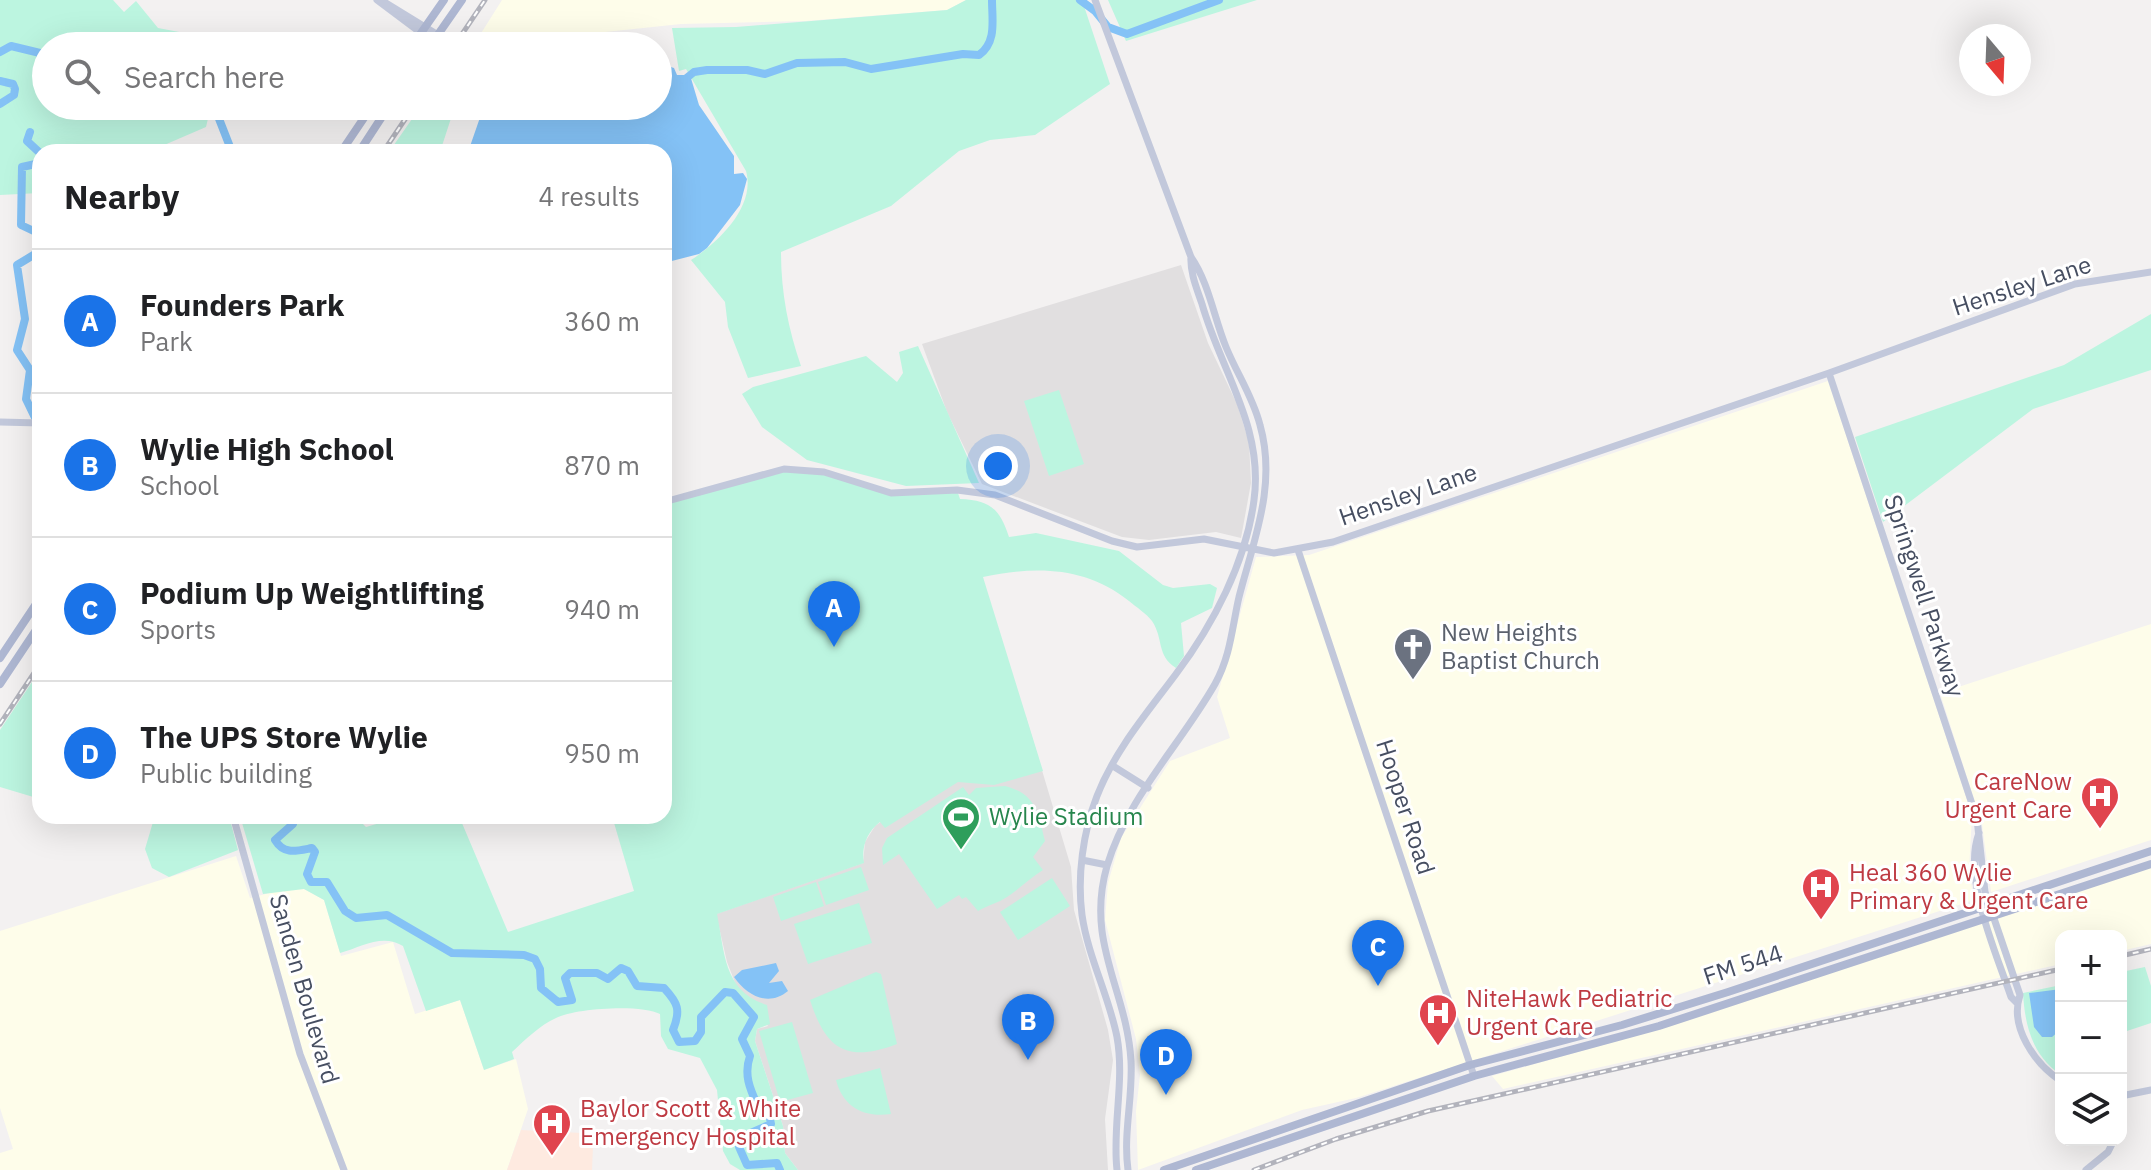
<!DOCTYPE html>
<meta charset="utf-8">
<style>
:root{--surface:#fff;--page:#f6f6f6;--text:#202124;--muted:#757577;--line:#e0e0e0;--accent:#1a73e8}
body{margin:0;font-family:"IBM Plex Sans",sans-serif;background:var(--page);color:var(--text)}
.controls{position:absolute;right:24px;bottom:24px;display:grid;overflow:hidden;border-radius:16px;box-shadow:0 8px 32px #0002}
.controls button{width:72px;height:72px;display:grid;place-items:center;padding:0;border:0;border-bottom:2px solid var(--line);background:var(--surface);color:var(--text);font:40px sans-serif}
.compass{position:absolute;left:1959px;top:24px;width:72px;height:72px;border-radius:50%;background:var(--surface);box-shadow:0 8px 32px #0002;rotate:161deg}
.you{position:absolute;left:998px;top:466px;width:28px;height:28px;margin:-20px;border:6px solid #fff;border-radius:50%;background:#1a73e8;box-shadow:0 0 0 12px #1a73e833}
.badge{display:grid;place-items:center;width:52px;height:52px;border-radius:50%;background:var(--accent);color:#fff;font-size:26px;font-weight:700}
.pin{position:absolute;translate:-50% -66px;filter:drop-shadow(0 2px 4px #0008)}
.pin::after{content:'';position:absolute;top:42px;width:28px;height:24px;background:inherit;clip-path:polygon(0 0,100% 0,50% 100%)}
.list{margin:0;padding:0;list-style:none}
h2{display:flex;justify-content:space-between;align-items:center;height:104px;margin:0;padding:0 32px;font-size:34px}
h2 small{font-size:26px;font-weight:400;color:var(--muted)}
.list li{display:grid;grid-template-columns:52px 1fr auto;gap:24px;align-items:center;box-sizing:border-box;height:144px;padding:0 32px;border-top:2px solid var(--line)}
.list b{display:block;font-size:30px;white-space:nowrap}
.list p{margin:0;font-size:26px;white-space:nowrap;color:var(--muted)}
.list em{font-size:26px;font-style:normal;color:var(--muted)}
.icon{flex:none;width:44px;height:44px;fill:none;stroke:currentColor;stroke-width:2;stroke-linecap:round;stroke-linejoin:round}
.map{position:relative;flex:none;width:2151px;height:1170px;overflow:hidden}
.search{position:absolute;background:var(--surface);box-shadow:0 8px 32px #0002;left:32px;top:32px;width:640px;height:88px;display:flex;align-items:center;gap:20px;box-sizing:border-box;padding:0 28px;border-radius:44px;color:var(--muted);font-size:30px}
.panel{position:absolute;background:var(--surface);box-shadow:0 8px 32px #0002;left:32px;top:144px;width:640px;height:680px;border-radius:24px}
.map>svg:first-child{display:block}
.commercial{fill:#fefdea}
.education{fill:#e1dfe0}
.medical{fill:#feeae0}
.green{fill:#bcf5e0}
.water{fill:#84c2f6}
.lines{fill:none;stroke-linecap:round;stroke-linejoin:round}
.river{stroke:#84c2f6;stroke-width:8}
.secondary{stroke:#c2c8db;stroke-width:7}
.primary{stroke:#aeb7d2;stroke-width:8}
.rail-casing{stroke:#b2b3bc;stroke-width:5}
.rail{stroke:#fff;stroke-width:2;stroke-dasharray:6;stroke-linecap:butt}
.labels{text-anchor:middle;stroke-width:6;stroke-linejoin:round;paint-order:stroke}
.street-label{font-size:24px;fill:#464e61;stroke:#fff}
.worship-label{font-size:24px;fill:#5b616d;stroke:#fff;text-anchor:start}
.health-label{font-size:24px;fill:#be3a42;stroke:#fff;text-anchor:start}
.leisure-label{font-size:24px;fill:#27864d;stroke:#fff;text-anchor:start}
</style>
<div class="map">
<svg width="2151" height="1170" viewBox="0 0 2151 1170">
<rect width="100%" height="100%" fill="#f3f1f1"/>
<path class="commercial" d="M502,0H966L947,10L805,21L681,24L473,46Z
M1828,381L1972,815L1969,871L1974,900L1356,1098L1302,1110L1138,1170L1136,1111L1140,1075L1136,1039L1105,920L1108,883L1121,838L1170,761L1230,738L1217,697L1256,557L1309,555Z
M2151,624V840L1991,892L1982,824L1940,693Z
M236,856L250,898L285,889H304L324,900L341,956L393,942L415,1014L460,1000L484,1070L516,1059L528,1109L507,1170H0V1153L13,1149L0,1108V931Z
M2151,867V944L2121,951V936H2061V964L1503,1089L1492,1076L1667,1027Z"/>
<path class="education" d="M1181,265L1208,343L1237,404L1249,442L1251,483L1241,538L1216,532L1149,540L1122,537L982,484L947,412L922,344Z
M1026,717L1071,867L1074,910L1108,1030L1113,1060L1105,1119L1108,1170H798L785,1153L783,1126L755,1041L757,1029L768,1026L738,990L727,962L716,914L863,863L865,842L875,826Z"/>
<path class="medical" d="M521,1130L582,1133L593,1145L592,1170H507Z"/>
<path class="green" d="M0,0H113L124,12L136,1L158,28L190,34L204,46H46V106H211L206,127L148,152H40V193L0,195Z
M966,0H1082L1110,84L1035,135L990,140L959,151L891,206L781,252C781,292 788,328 801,366L748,378L728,327L725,302L691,260C719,242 756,206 746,171L686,69L679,71L672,28L736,27L947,10Z
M1108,0H1257L1126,41Z
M421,106H455L440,152H389Z
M2151,314V370L2033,409L1883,522L1855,437L2064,365Z
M918,346L979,483L906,486L807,460L762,427L742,394L753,387L866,356L897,382L903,373L899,352Z
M1059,390L1084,464L1049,476L1024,401Z
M784,469L838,476L886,491L957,490L960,499C990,500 1000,509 1009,537L1036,533L1119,551L1163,585L1173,588L1210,584L1217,588L1212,608L1181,623L1184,656L1176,668C1156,655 1164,639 1152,621C1147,614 1136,607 1129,601C1085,566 1035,566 983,577L1043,771L994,785L958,782L885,828L880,822C867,832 861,847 864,863L717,914C725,953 723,991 767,1005L770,1024L757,1029L755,1041L783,1126L785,1153L798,1170H740L730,1164L723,1151L717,1090L700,1058L668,1049L661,1036L660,1014C642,1004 575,1008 556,1018C540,1025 525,1040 512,1052L514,1059L484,1070L460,1000L426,1011L403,946C383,933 361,947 340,953L324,900L304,889L263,894L240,816H355L366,827L404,816H459L508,932L634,891L612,816H664V502Z
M40,670V799L0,787V730Z
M1005,786C1036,794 1038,812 1045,841L1033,857L1043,870C1030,878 1018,890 1007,897C998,903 988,905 978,911L966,897L962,899L959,895L937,909L899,854L883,865L882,848L887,838L963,787L969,795L976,788Z
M120,816H229L238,850L169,877L152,868L145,849L153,822Z
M861,867L869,890L826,905L818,882Z
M1052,878L1070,906L1018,940L1000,912Z
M816,882L824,906L781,921L773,897Z
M859,903L872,943L808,964L794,924Z
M2145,967L2151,986V1023L2121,1033V972Z
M876,972L881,974L897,1044C847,1063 826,1050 810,1000Z
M2061,985V1075C2032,1055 2025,1026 2023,993Z
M792,1022L813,1093L780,1102L759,1031Z
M880,1068L891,1114C864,1118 843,1107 836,1080Z"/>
<path class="water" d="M658,63L674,68L677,75H690L699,105L734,156V174L743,173L747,179L740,205L707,248L699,254L664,263V152H468L484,106H658Z
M776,963L779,971L769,983L782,981L788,991C769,1007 747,996 734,977L742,970Z
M2061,989L2059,1031L2052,1037H2042L2034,1027L2029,993Z"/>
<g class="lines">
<path class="river" d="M1080,0L1095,11L1108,27L1127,34L1219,0
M163,46L168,42L175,46
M178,46L188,41L193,46
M0,52L11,46L40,53L46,94
M684,80L694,72L707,70H747L765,74L797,63L845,62L871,69L963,54L979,55C997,42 992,20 992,0
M0,81L13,84L15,89L14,95L0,104
M214,106L232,152
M30,132L27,141L40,153
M40,163L22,167L21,225L40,234
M40,251L17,265L25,319L17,350L30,370L26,399L40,428
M294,816L293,824L275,840C284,855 296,851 312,848L315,852L307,874L311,882H327L345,911L356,918L387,915L452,953L524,955L535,959L540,969L541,988L558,1002L572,1000L565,978L570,973H597L608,979L621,968L628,971L637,986L664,988C678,1003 681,1010 673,1030L679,1042L695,1041L701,1032V1017L725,992L733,993L754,1017L742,1039L750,1056C743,1076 751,1091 759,1109L769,1114L771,1124L744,1136L739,1147L747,1165L777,1163L780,1170"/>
<path class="secondary" d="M377,0L433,42
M381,0L438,35
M1095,0L1191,257C1209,283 1214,318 1226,347C1237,374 1253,397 1260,425C1277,485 1254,539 1239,597C1232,627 1231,655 1215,684C1181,744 1127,798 1107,866C1085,943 1127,990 1131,1061C1133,1098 1123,1133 1128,1170
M1829,373L1977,819L1985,892L2020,995C2009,1027 2035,1064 2061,1081
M0,422L40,423
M664,502L784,469L824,472L891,493L957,490L995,495L1112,541L1137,547L1204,539L1274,553L1333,542L1829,373L2075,284L2151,272
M1298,550L1474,1076
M1113,766L1148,788
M233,816L300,1054L344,1170
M1979,833C1962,878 1996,952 2011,997L2017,1003
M1082,860L1107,865
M2121,1096L2151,1090
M1117,1170C1112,1126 1125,1081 1117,1037C1109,996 1088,957 1082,915C1077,876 1083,832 1097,796C1115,750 1147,713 1176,674C1213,625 1246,562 1254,500C1264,427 1221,371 1202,304C1197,289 1190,273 1191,257
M2086,1170L2108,1152L2114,1140"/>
<path class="primary" d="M412,46L444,0
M430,46L462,0
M341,152L372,106
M359,152L389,106
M0,658L40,598
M0,684L40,624
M1164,1170L1470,1065L1622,1025L1728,992L2151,851
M1196,1170L1474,1076L1659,1026L2151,864"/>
<defs>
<path id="rail" d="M454,46L485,0
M383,152L414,106
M0,724L40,664
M2121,956L2151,949
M1254,1170L1336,1139L1428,1111L2061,969"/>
</defs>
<use href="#rail" class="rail-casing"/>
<use href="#rail" class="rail"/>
</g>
<defs>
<symbol id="church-pin" viewBox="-11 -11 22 30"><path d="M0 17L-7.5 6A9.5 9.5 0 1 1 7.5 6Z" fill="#6b7280" stroke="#fff"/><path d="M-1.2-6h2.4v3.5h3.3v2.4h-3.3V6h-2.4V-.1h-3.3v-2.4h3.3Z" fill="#fff"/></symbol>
<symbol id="hospital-pin" viewBox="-11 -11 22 30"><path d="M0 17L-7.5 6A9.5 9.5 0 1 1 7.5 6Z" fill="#e0444e" stroke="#fff"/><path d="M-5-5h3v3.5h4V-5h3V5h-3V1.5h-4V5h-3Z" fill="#fff"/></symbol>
<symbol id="stadium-pin" viewBox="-11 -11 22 30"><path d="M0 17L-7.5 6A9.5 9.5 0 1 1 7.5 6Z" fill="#2e9e5b" stroke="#fff"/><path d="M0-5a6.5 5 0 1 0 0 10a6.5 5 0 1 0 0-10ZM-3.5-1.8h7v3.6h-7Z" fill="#fff"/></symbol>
</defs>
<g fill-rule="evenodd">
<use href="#church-pin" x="1391" y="625" width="44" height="60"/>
<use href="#hospital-pin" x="2078" y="774" width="44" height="60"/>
<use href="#stadium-pin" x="939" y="795" width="44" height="60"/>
<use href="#hospital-pin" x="1799" y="865" width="44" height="60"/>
<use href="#hospital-pin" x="1416" y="991" width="44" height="60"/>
<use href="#hospital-pin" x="530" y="1101" width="44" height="60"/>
</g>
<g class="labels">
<g class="street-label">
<text transform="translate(2022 286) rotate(-18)" y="8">Hensley Lane</text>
<text transform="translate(1408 495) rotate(-19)" y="8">Hensley Lane</text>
<text transform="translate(1924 596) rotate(72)" y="8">Springwell Parkway</text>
<text transform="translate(1405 807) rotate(72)" y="8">Hooper Road</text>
<text transform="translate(1743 965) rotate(-18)" y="8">FM 544</text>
<text transform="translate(304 989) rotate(74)" y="8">Sanden Boulevard</text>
</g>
<g class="worship-label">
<text x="1441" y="641">New Heights<tspan x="1441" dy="28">Baptist Church</tspan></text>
</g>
<g class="health-label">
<text x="2072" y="790" text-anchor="end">CareNow<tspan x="2072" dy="28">Urgent Care</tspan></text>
<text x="1849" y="881">Heal 360 Wylie<tspan x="1849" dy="28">Primary &amp; Urgent Care</tspan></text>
<text x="1466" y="1007">NiteHawk Pediatric<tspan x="1466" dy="28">Urgent Care</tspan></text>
<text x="580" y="1117">Baylor Scott &amp; White<tspan x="580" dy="28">Emergency Hospital</tspan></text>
</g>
<g class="leisure-label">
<text x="989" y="825">Wylie Stadium</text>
</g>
</g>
</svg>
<div class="controls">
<button>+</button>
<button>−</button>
<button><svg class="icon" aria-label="layers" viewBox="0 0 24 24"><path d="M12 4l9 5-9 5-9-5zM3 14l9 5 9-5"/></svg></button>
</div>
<svg class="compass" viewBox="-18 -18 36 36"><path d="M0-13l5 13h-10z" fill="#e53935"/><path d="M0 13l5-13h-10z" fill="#757577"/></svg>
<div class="you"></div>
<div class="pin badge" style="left:834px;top:647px">A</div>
<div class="pin badge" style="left:1028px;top:1060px">B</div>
<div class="pin badge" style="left:1378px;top:986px">C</div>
<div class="pin badge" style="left:1166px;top:1095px">D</div>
<div class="search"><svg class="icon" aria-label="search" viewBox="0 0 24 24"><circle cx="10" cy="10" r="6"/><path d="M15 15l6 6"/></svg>Search here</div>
<section class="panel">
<h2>Nearby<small>4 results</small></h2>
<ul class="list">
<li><span class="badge">A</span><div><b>Founders Park</b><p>Park</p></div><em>360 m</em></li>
<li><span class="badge">B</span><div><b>Wylie High School</b><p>School</p></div><em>870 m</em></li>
<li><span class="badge">C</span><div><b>Podium Up Weightlifting</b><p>Sports</p></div><em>940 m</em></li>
<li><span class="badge">D</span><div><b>The UPS Store Wylie</b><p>Public building</p></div><em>950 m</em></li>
</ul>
</section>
</div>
